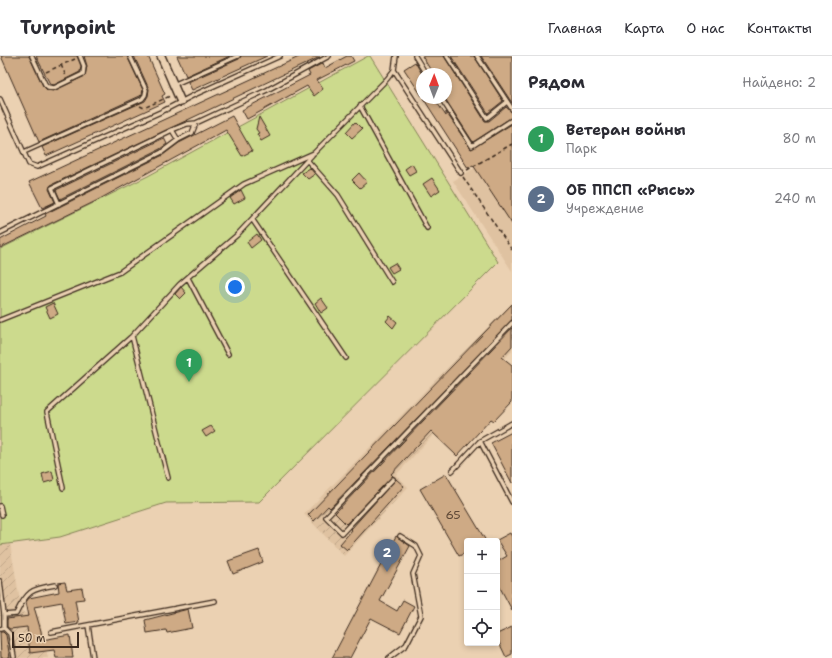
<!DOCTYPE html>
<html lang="ru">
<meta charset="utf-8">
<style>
:root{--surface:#fff;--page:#f7f7f7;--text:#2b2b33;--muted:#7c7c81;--line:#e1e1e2;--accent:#b45309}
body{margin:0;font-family:"Shantell Sans",sans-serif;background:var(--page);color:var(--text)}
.controls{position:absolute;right:12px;bottom:12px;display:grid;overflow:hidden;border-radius:4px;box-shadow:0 2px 6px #0003}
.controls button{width:36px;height:36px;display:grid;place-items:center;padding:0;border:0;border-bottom:1px solid var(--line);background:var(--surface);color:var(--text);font:20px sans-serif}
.compass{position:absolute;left:416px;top:12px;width:36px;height:36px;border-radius:50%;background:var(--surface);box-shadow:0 2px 6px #0003;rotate:1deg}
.scale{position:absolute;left:12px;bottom:10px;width:67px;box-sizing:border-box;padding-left:4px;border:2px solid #3b2a1e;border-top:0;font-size:11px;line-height:14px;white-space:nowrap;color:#3b2a1e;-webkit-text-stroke:3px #ebd1b2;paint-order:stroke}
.you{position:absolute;left:235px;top:231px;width:14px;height:14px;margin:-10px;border:3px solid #fff;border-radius:50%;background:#1a73e8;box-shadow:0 0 0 6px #1a73e833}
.badge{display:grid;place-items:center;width:26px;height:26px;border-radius:50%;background:var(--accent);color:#fff;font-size:13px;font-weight:700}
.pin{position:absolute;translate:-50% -33px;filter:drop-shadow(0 1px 2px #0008)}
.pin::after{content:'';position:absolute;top:21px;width:14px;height:12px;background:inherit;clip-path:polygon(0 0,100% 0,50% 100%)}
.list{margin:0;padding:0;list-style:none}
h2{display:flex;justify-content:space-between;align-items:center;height:52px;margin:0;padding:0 16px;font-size:17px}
h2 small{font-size:13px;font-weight:400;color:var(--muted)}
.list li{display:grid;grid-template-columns:26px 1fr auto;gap:12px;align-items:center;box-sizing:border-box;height:60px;padding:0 16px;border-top:1px solid var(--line)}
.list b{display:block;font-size:15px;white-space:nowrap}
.list p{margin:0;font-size:13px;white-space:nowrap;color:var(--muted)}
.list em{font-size:13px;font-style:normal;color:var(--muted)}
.icon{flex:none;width:22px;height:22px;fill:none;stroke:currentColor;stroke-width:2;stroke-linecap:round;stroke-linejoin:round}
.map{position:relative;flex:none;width:512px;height:602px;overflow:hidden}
header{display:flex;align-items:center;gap:24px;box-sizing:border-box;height:56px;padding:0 20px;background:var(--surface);border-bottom:1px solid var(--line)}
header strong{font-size:19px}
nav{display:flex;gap:22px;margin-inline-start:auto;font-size:14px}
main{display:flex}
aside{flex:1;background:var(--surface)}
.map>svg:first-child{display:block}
.built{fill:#dfc2a1}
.industrial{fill:url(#industrial-furrows)}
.garden{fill:#ccda8d;stroke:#848256}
.building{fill:#ceaa85;stroke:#3b2a1e}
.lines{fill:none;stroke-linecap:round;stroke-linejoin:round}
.service-casing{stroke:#3b2a1e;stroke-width:6}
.minor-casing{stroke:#3b2a1e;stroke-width:10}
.path{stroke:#3b2a1e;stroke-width:1.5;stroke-dasharray:4 3;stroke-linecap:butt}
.service{stroke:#ebd1b2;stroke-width:3.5}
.minor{stroke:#ebd1b2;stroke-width:7}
.labels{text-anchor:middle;stroke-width:4;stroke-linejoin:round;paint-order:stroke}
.number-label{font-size:12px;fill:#604a38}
</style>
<header>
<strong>Turnpoint</strong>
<nav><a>Главная</a><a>Карта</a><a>О нас</a><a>Контакты</a></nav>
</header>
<main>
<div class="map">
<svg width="512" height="602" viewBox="0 0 512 602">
<defs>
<pattern id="industrial-furrows" width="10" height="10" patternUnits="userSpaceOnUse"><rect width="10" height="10" fill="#dfc2a1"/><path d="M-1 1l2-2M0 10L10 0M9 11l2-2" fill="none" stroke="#c0a78a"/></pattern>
</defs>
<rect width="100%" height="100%" fill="#ebd1b2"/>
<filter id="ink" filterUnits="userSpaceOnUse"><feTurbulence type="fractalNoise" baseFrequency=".025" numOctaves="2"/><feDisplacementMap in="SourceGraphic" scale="8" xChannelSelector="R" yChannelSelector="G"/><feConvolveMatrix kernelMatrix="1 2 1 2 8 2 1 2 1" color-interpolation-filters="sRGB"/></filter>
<g filter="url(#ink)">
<path class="built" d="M512,90V215L453,125Z"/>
<path class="industrial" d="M512,247V295L396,419L408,431L344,500L304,458Z
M10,488L22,556L39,560L48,602H0V490Z"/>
<path class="garden" d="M368,0H370L498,206L259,446L166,447L60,481L0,489V193L148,120Z"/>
<path class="building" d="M1,0H29L43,30L47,34L53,35L85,20L87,10L84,0H127L143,34L142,38L140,40L39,86Z
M36,0H77L81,10L80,16L54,29L50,28Z
M134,0H148L165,38L162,40L165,46L46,100L42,91L145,45L148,40L149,33Z
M177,0H230L186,20Z
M241,0H267L192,34L188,26L239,3Z
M301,0L320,1L51,129L49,133L55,146L42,152L29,126Z
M347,0H351L354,5L317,24L323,33L314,40L307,30L247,63L242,54L310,19L308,15L323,7L325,12Z
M422,0H444L485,65H489L506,51L512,56V61L473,86L446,44V18H433Z
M451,0H474L503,45L488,57Z
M481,0H512V47Z
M415,6L422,18V40L404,13Z
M423,42H434L446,60V56L471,93L512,68V168L473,109L468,112Z
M232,60L252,95L242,100L226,74L96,145L0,192V184L46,160L45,158L163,99L179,87Z
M259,61L270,80L261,85L257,78L259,77L256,73Z
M355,66L362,73L352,82L346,76Z
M164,82L167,88L160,93L60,143L56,134Z
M412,108L416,115L409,119L405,113Z
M310,112L315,118L308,123L302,117Z
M359,117L367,126L360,132L352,124Z
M432,122L440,134L431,140L423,128Z
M241,134L245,142L234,148L230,142Z
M257,178L261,184L251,192L247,186Z
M395,207L399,213L392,217L388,211Z
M181,231L186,237L180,243L175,238Z
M321,242L328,252L321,257L315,247Z
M53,247L58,258L50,262L45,251Z
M512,248V264L330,452L328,450L314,465L308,459Z
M390,260L397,266L393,272L386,265Z
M512,272V290L502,301L512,309V346L494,365L491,363L457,400L431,375L391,418L393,420L346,468L335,457Z
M211,370L215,375L206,381L202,375Z
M512,376V427L491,387Z
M52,415L54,424L44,427L42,418Z
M446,418L486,485H467V496L459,500L420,433Z
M396,423L404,430L347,494L340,488L352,474L351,473Z
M510,477L512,481V554L497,526V506L507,500L497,484Z
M396,480L410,490L380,545L397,555L403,544L414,550L400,577L371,562L350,602H332Z
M259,494L263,506L233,518L228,505Z
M65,526L67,534L82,532L84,543L75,544L79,566L66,568L62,546L34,551L41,575L42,584L70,579L73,602H56L54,594L30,597L27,571L10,573L7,571V563L29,560L26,546L29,542L59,536L58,527Z
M188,553L192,572L167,577L166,574L147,577L145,564Z
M512,571V598L506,601L497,582V578Z
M0,576H3L6,579L10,602H1Z"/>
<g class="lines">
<defs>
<path id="service" d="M32,0L45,28L48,31L54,32L83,18L84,10L80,0
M415,0L426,18
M447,0L487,62L507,46
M477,0L512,53
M394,14L461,117
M173,29L238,0
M441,42L472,90L512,64
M0,43L29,108L37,111L165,54L194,39L280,0
M360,50L427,172
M172,74L187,68L196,67
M24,96L142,43L145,39L146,34L130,0
M307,104L338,139L392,226
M59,148L52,132L172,74L178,84
M252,163L346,302
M0,177L162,96L178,84L192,77L196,67L267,34L329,0
M188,222L228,298
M0,264L120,216L244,128L314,97L387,23L394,14L396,0
M132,280L168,422
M480,385L512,446
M452,415L480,385L512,367
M393,423L342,477L326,461L512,267
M63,432L47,356L132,280L180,228L237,179L312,99
M0,450L2,459
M0,525L4,559L16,558C27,535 31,533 55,529
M4,572L10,578L14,601
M0,573L4,572V559
M51,576L88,569
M93,602L88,569L215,545
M389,602L406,589L421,560L413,518L421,500L416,490L400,480"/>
<path id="minor" d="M161,0L181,46"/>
</defs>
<use href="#service" class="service-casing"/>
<use href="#minor" class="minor-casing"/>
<path class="path" d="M61,9L66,20
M46,16L75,3
M140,50L144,52L170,40
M467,114L512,88
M463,121L512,194"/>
<use href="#service" class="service"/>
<use href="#minor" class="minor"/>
</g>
</g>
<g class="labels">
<g class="number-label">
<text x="453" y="463">65</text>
</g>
</g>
</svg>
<div class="controls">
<button>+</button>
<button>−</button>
<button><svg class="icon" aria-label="locate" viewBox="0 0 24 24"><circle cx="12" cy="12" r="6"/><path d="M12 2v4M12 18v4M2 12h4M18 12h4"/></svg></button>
</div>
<svg class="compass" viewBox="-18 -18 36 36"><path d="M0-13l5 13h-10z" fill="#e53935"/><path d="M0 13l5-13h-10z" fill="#7c7c81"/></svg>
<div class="scale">50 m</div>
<div class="you"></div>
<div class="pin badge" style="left:189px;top:326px;background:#2e9e5b">1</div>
<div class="pin badge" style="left:387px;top:516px;background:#5c6f8a">2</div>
</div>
<aside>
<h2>Рядом<small>Найдено: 2</small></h2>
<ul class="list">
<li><span class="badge" style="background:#2e9e5b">1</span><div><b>Ветеран войны</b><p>Парк</p></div><em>80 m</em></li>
<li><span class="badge" style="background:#5c6f8a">2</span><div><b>ОБ ППСП «Рысь»</b><p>Учреждение</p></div><em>240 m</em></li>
</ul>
</aside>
</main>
